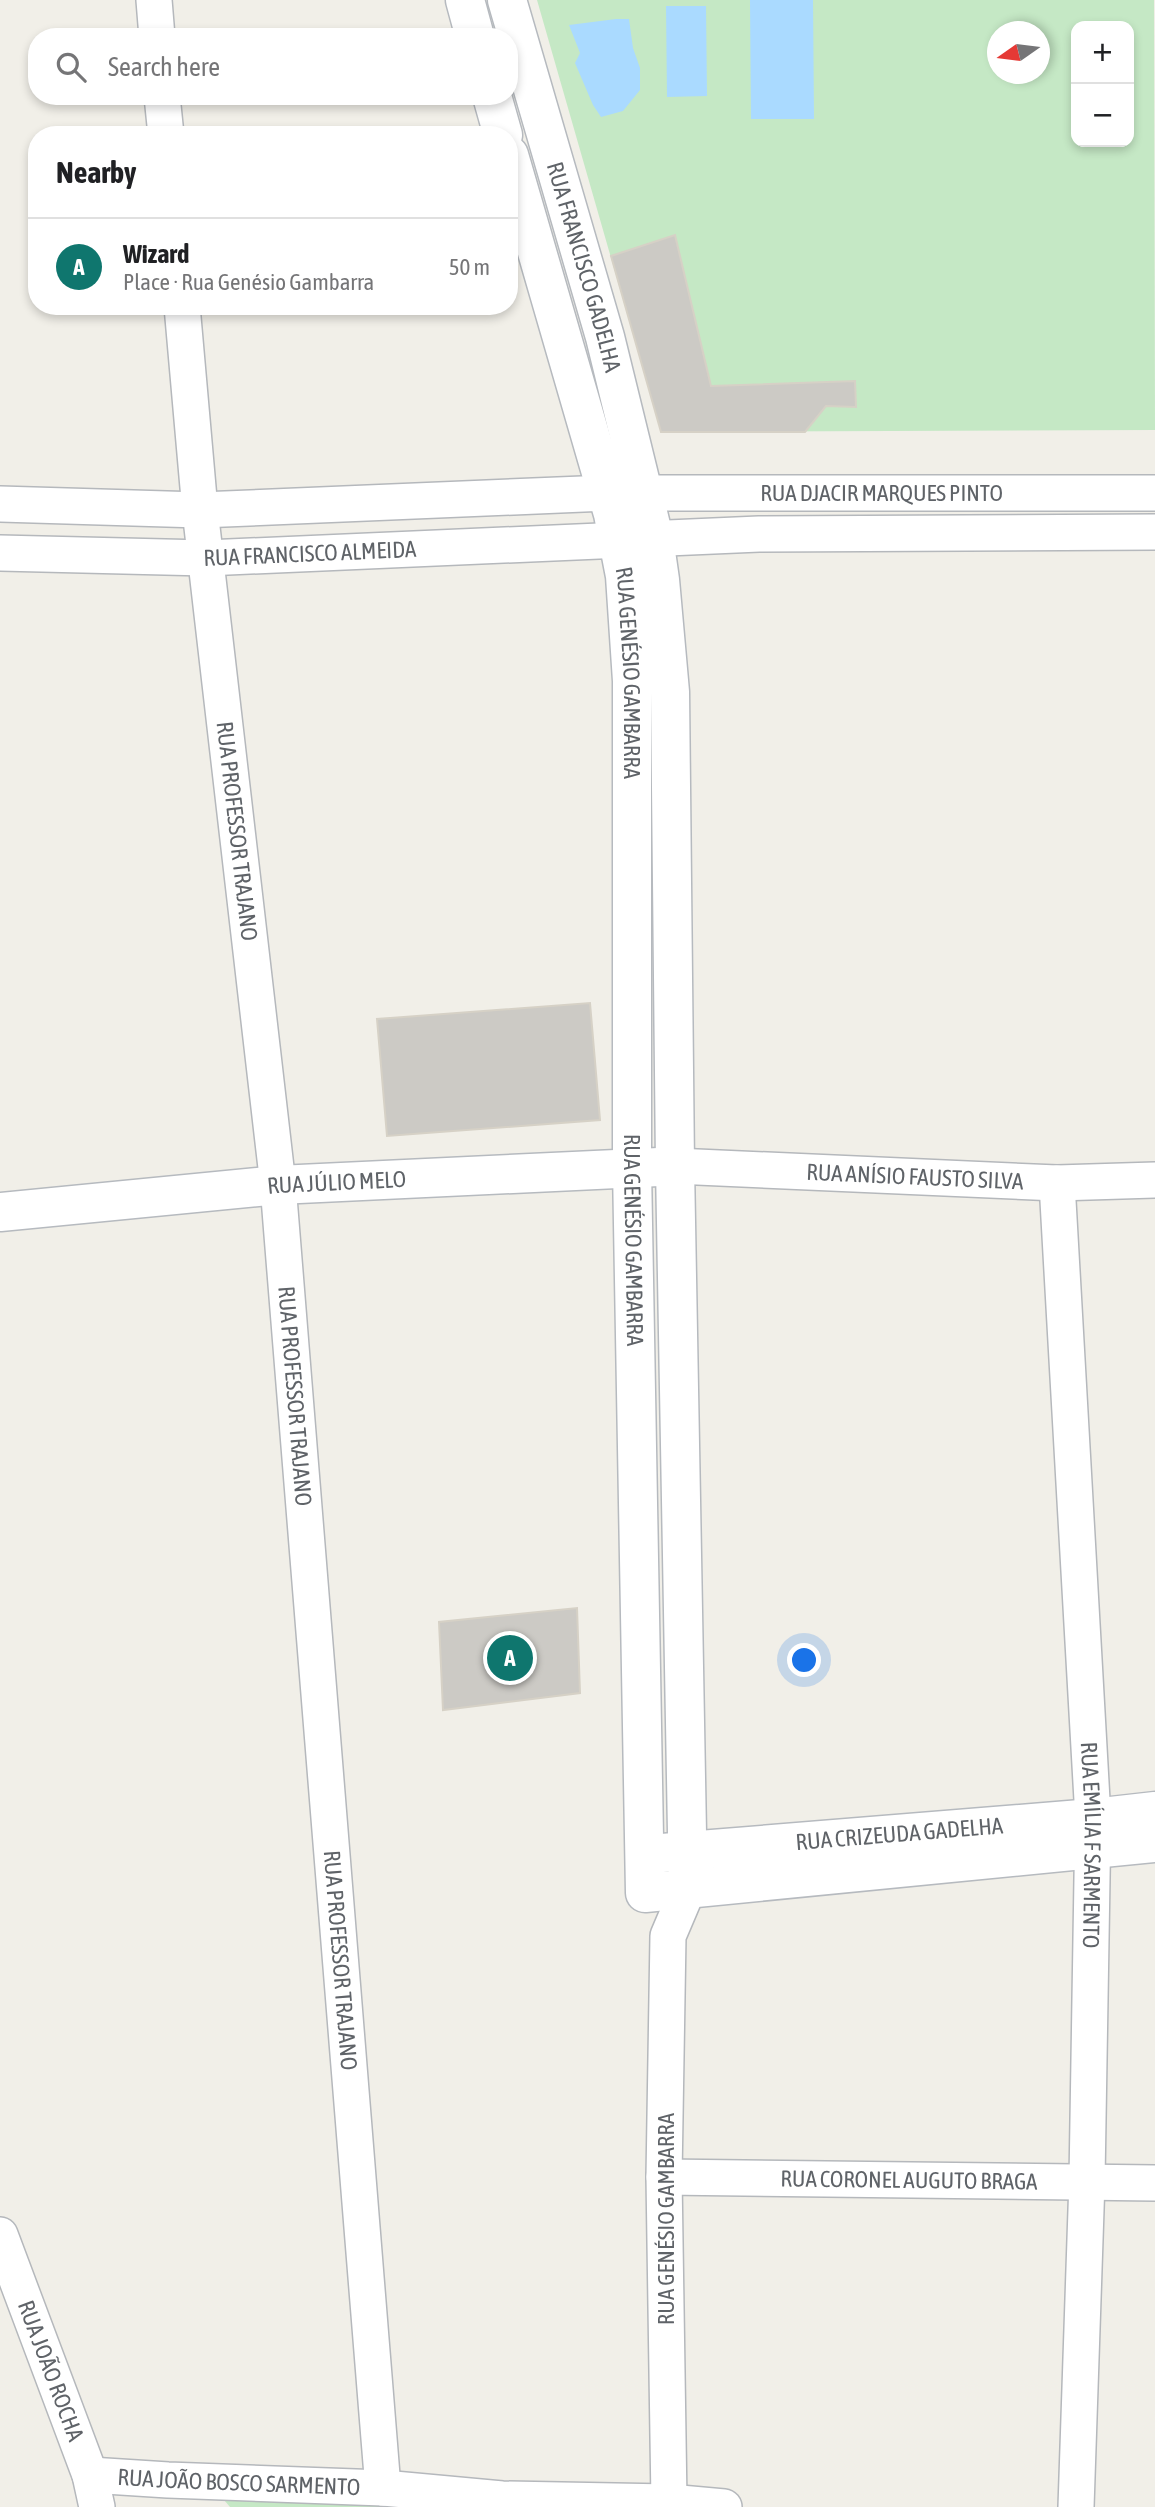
<!DOCTYPE html>
<meta charset="utf-8">
<style>
:root{--surface:#fff;--page:#f2f2f2;--text:#202124;--muted:#757577;--line:#e0e0e0;--accent:#0f766e}
body{margin:0;font-family:"Asap Condensed",sans-serif;background:var(--page);color:var(--text)}
.controls{position:absolute;right:21px;top:21px;display:grid;overflow:hidden;border-radius:14px;box-shadow:0 4px 10px #0003}
.controls button{width:63px;height:63px;display:grid;place-items:center;padding:0;border:0;border-bottom:2px solid var(--line);background:var(--surface);color:var(--text);font:35px sans-serif}
.compass{position:absolute;left:987px;top:21px;width:63px;height:63px;border-radius:50%;background:var(--surface);box-shadow:0 4px 10px #0003;rotate:256deg}
.you{position:absolute;left:805px;top:1661px;width:24px;height:24px;margin:-18px;border:5px solid #fff;border-radius:50%;background:#1a73e8;box-shadow:0 0 0 10px #1a73e833}
.badge{display:grid;place-items:center;width:46px;height:46px;border-radius:50%;background:var(--accent);color:#fff;font-size:23px;font-weight:700}
.pin{position:absolute;translate:-50% -50%;border:4px solid #fff;box-shadow:0 2px 7px #0006}
.list{margin:0;padding:0;list-style:none}
h2{display:flex;justify-content:space-between;align-items:center;height:91px;margin:0;padding:0 28px;font-size:30px}
h2 small{font-size:23px;font-weight:400;color:var(--muted)}
.list li{display:grid;grid-template-columns:46px 1fr auto;gap:21px;align-items:center;box-sizing:border-box;height:98px;padding:0 28px;border-top:2px solid var(--line)}
.list b{display:block;font-size:26px;white-space:nowrap}
.list p{margin:0;font-size:23px;white-space:nowrap;color:var(--muted)}
.list em{font-size:23px;font-style:normal;color:var(--muted)}
.icon{flex:none;width:38px;height:38px;fill:none;stroke:currentColor;stroke-width:2;stroke-linecap:round;stroke-linejoin:round}
.map{position:relative;flex:none;width:1155px;height:2507px;overflow:hidden}
.search{position:absolute;background:var(--surface);box-shadow:0 4px 10px #0003;left:28px;top:28px;width:490px;height:77px;display:flex;align-items:center;gap:18px;box-sizing:border-box;padding:0 24px;border-radius:28px;color:var(--muted);font-size:26px}
.panel{position:absolute;background:var(--surface);box-shadow:0 4px 10px #0003;left:28px;top:126px;width:490px;height:189px;border-radius:28px}
.map>svg:first-child{display:block}
.green{fill:#c5e8c5;fill-rule:evenodd}
.water{fill:#aadaff}
.building{fill:#cccac5;stroke:#d6d1c6;stroke-width:2}
.lines{fill:none;stroke-linecap:round;stroke-linejoin:round}
.street-casing{stroke:#b5b8bc;stroke-width:38}
.secondary-casing{stroke:#b6babf;stroke-width:41}
.street{stroke:#fff;stroke-width:35}
.secondary{stroke:#fff;stroke-width:38}
.labels{text-anchor:middle;stroke-width:6;stroke-linejoin:round;paint-order:stroke}
.street-label{font-size:23px;fill:#5f6368;stroke:#fff}
</style>
<div class="map">
<svg width="1155" height="2507" viewBox="0 0 1155 2507">
<rect width="100%" height="100%" fill="#f1efe8"/>
<path class="green" d="M537,0H1154L1155,430L661,432ZM1076,26H1129V142H1076ZM998,32H1040V74H998Z
M213,2487L478,2507H230Z"/>
<path class="water" d="M750,0H813L814,119H751Z
M666,6H706L707,96L667,97Z
M616,19H629L633,48L640,68V90L623,111L601,117L593,105L575,63L580,53L569,25Z"/>
<path class="building" d="M675,235L711,386L855,381L856,407L826,406L805,432H661L611,256Z
M590,1003L600,1120L387,1136L377,1019Z
M577,1608L580,1693L443,1710L439,1622Z"/>
<g class="lines">
<defs>
<g id="street">
<path d="M154,0L157,37"/>
<path d="M162,96L166,135"/>
<path id="s1" d="M182,306L200,510L278,1185L383,2488"/>
<path id="s2" d="M0,504L200,510L607,493H1155"/>
<path id="s3" d="M0,553L206,558L759,534L1155,532"/>
<path id="s4" d="M675,1166L1057,1183L1155,1180"/>
<path id="s5" d="M1057,1183L1093,1818L1087,2180L1076,2507"/>
<path id="s6" d="M664,2177L1155,2183"/>
<path id="s7" d="M0,2235L90,2475L97,2507"/>
<path id="s8" d="M90,2475L168,2480L383,2488L502,2499L669,2502L724,2507"/>
<path d="M669,2502L664,2177L668,1936L688,1889"/>
</g>
<g id="secondary">
<path d="M465,0L475,37"/>
<path id="s9" d="M507,0L605,337L643,492L654,538L660,580L670,692L675,1166L688,1889"/>
<path d="M492,96L503,135"/>
<path id="s10" d="M509,155L613,514L625,576L632,681V1168L645,1893L1155,1843"/>
<path id="s11" d="M0,1212L278,1185L659,1167"/>
<path id="s12" d="M662,1853L1093,1818L1155,1811"/>
</g>
</defs>
<use href="#street" class="street-casing"/>
<use href="#secondary" class="secondary-casing"/>
<use href="#street" class="street"/>
<use href="#secondary" class="secondary"/>
</g>
<g class="labels">
<g class="street-label">
<text dy="8" stroke="none"><textPath href="#s9" startOffset="278">RUA FRANCISCO GADELHA</textPath></text>
<text dy="8" stroke="none"><textPath href="#s2" startOffset="882">RUA DJACIR MARQUES PINTO</textPath></text>
<text dy="8" stroke="none"><textPath href="#s3" startOffset="310">RUA FRANCISCO ALMEIDA</textPath></text>
<text dy="8" stroke="none"><textPath href="#s10" startOffset="534">RUA GENÉSIO GAMBARRA</textPath></text>
<text dy="8" stroke="none"><textPath href="#s1" startOffset="528">RUA PROFESSOR TRAJANO</textPath></text>
<text dy="8" stroke="none"><textPath href="#s4" startOffset="240">RUA ANÍSIO FAUSTO SILVA</textPath></text>
<text dy="8" stroke="none"><textPath href="#s11" startOffset="338">RUA JÚLIO MELO</textPath></text>
<text dy="8" stroke="none"><textPath href="#s10" startOffset="1101">RUA GENÉSIO GAMBARRA</textPath></text>
<text dy="8" stroke="none"><textPath href="#s1" startOffset="1096">RUA PROFESSOR TRAJANO</textPath></text>
<text dy="8" stroke="none"><textPath href="#s12" startOffset="238">RUA CRIZEUDA GADELHA</textPath></text>
<text dy="8" stroke="none"><textPath href="#s5" startOffset="663">RUA EMÍLIA F SARMENTO</textPath></text>
<text dy="8" stroke="none"><textPath href="#s1" startOffset="1662">RUA PROFESSOR TRAJANO</textPath></text>
<text dy="8" stroke="none"><textPath href="#s6" startOffset="245">RUA CORONEL AUGUTO BRAGA</textPath></text>
<text transform="translate(666 2219) rotate(-90)" y="8">RUA GENÉSIO GAMBARRA</text>
<text dy="8" stroke="none"><textPath href="#s7" startOffset="145">RUA JOÃO ROCHA</textPath></text>
<text dy="8" stroke="none"><textPath href="#s8" startOffset="149">RUA JOÃO BOSCO SARMENTO</textPath></text>
</g>
</g>
</svg>
<div class="controls">
<button>+</button>
<button>−</button>
</div>
<svg class="compass" viewBox="-18 -18 36 36"><path d="M0-13l5 13h-10z" fill="#e53935"/><path d="M0 13l5-13h-10z" fill="#757577"/></svg>
<div class="you"></div>
<div class="pin badge" style="left:510px;top:1658px">A</div>
<div class="search"><svg class="icon" aria-label="search" viewBox="0 0 24 24"><circle cx="10" cy="10" r="6"/><path d="M15 15l6 6"/></svg>Search here</div>
<section class="panel">
<h2>Nearby<small></small></h2>
<ul class="list">
<li><span class="badge">A</span><div><b>Wizard</b><p>Place · Rua Genésio Gambarra</p></div><em>50 m</em></li>
</ul>
</section>
</div>
